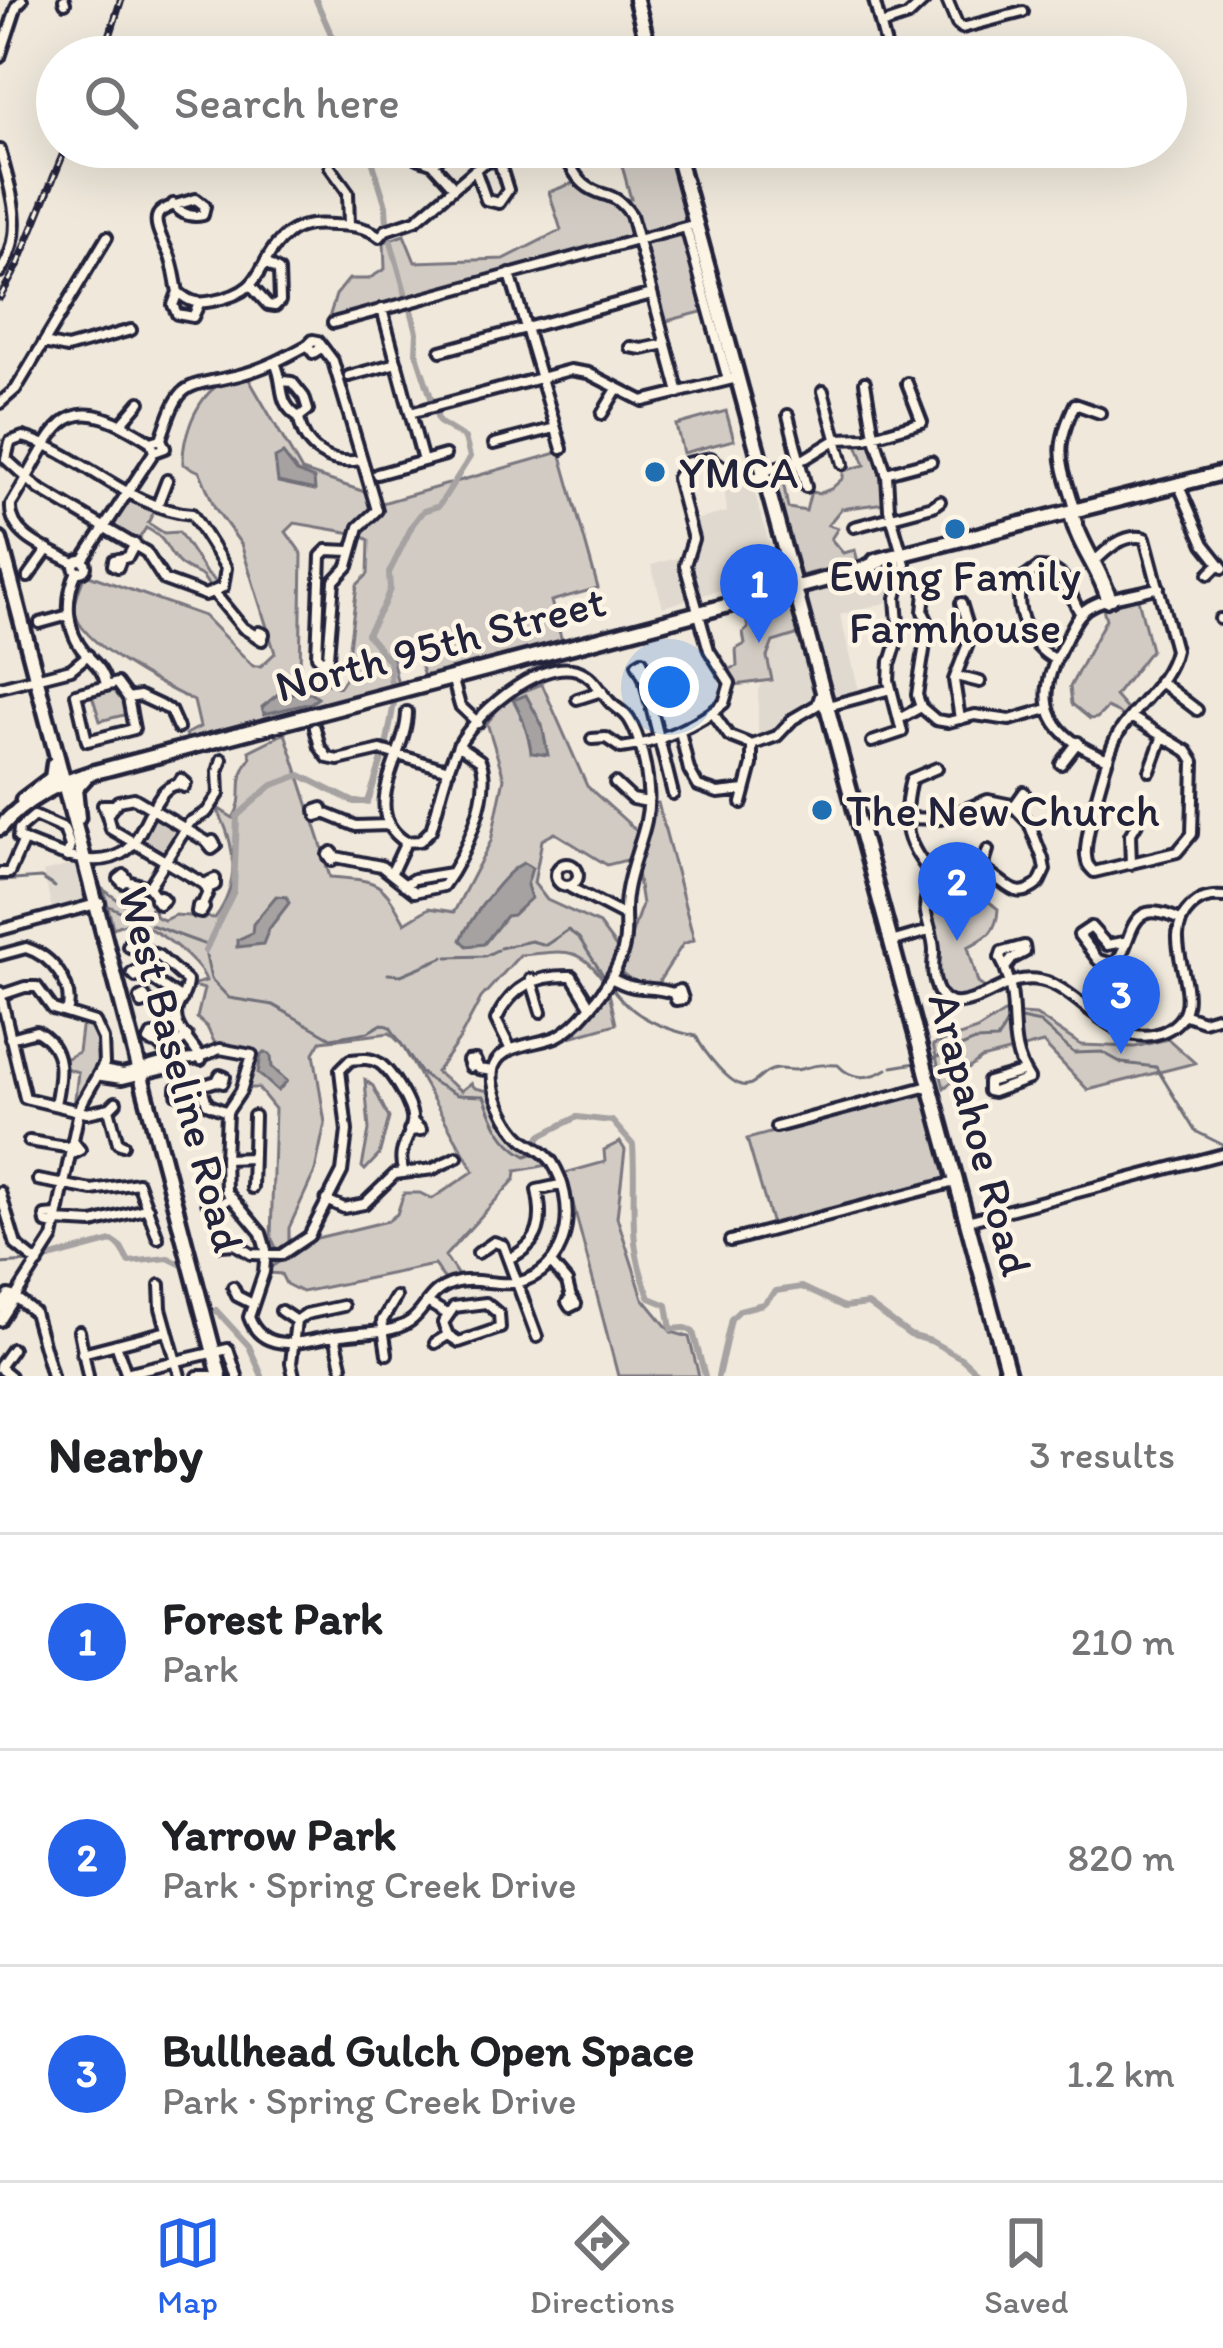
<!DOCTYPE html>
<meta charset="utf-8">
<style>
:root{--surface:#fff;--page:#f6f6f6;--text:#202124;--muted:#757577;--line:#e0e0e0;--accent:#2563eb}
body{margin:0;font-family:Itim,sans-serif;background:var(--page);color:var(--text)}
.you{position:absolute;left:669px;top:687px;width:42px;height:42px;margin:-30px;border:9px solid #fff;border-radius:50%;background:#1a73e8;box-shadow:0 0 0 18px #1a73e833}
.badge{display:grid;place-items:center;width:78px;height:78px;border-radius:50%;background:var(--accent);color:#fff;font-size:39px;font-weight:700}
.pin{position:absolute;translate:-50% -99px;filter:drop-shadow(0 3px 6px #0008)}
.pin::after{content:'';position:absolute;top:63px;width:42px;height:36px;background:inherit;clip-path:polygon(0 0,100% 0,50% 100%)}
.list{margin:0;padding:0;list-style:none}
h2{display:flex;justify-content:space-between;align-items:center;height:156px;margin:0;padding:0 48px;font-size:51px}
h2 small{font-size:39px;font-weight:400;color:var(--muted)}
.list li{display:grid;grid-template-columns:78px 1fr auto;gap:36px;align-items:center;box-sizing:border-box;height:216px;padding:0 48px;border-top:3px solid var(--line)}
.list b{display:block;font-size:45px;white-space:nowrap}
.list p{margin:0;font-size:39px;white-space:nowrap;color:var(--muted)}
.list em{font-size:39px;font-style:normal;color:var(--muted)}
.icon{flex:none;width:66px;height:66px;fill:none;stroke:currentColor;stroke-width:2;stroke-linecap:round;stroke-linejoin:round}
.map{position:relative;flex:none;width:1223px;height:1376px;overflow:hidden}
.search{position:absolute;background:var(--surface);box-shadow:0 12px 48px #0002;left:36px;right:36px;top:36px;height:132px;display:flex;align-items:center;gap:30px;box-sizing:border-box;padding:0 42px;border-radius:66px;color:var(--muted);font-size:45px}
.sheet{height:804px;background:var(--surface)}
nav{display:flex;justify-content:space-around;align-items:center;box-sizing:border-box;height:168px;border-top:3px solid var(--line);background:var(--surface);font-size:33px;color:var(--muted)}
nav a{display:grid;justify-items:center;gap:6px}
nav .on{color:var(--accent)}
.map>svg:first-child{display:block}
.built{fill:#e0d9cf}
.green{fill:#d1cbc3;stroke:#7a767f;stroke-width:3}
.water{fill:#a6a2a2;stroke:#716f79;stroke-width:3}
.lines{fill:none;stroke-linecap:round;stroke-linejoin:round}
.stream{stroke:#716f79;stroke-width:3}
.canal{stroke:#a6a2a2;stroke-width:6}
.minor-casing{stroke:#22223b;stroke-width:16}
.major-casing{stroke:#22223b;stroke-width:21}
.minor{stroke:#fcf5e5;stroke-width:8}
.major{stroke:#fcf5e5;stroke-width:12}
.rail-casing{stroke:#22223b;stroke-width:8}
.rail{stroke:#fcf5e5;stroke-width:3;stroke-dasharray:9;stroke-linecap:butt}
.poi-dot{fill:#1f6fb2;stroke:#fcf5e5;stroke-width:4.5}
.labels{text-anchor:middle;stroke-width:9;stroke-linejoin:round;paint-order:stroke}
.poi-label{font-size:45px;fill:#22223b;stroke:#fcf5e5;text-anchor:start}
.street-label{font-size:45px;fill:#22223b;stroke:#fcf5e5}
</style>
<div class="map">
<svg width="1223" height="1376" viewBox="0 0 1223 1376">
<rect width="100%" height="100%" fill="#efe8db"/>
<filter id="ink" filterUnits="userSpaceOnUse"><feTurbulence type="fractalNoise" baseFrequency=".00833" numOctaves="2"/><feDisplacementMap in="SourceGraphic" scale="24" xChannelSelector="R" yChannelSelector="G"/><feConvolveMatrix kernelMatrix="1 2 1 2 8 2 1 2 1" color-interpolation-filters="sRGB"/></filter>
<g filter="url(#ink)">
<path class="built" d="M728,475L750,477L778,573L663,607L651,565L691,554L697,539L693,525L699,519L727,512L724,486Z
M896,562L900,564L901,573L892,601L840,615L859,690L864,694L832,699L803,591L816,583Z
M798,635L816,703L805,707L776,732L758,738V691L761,683L773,680L768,656L778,641Z
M78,863L89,901L53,912L43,872Z"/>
<path class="green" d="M617,147H670L713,309L663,322L639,235L328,321L336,295L349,279H368L385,269L384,242L404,235L415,262L504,259L561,230L549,192L576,182L609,201L631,199Z
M247,376L302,471L368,493L371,510L353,533L295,523L286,532L302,554L300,676L339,687L345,678L357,585L368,574L369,540L358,534L374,515H378L375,505L560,452L598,588L551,601L562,641L424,677L415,647L392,658L398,685L188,741L186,734L200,727L194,701C167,688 77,643 75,611C74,600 81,585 85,574L89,575L204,616L253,666H261L275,653L241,544L215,508L200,472L183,464C182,438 195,401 218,385C226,380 239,378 247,376Z
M726,411L734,440L683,453L676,425Z
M869,441L883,476L885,503L841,509L828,525L838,528L831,539L843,553L855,550L858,562L800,576L796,571L772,474L781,471L788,508L806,511L811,491L818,494L831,489L843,478V471L865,465L857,444Z
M128,496L155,509L148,523L164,533L179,532L206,573L220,585L211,591C201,568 197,577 181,565C165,552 170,540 146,528L137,542L113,529Z
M1137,595L1151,650L1115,696L1130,713L1126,717L1107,708L1097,718L1090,719L1072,704L1070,687L1106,619L1102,605Z
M789,598L799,634L773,642L767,657L772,680L734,685L728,670L737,666L736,649L745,644L743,633L748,628L744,612Z
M542,684L587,786L638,832L631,859L607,865L555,833L542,840L534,883L547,900L599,924L619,951L604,981C579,943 561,952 520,955L481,998L459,1040L436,1072L461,1091L471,1083L475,1088L493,1092C500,1108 505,1126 517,1139C527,1149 538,1153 548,1165L516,1171L515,1179L445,1256L459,1277L446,1281L434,1265L302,1292L286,1284L281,1274L268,1273L271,1267L317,1238L388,1221L397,1214L404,1193H420L432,1199L474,1171L402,1045L390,1033L321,1041L314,1053L325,1123L315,1171L289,1228V1246L277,1250L271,1237L275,1109L258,1088H246L255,1055L217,1048L207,1027L197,1018L204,989L191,985L206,981C201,962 153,924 132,923C127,922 118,926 113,928L104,890L131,909L147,912L154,906L155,916L164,920L175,915L215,918C241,883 236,844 216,807L233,818C248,794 231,784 251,757L249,751L285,733L322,847L327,851L324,858L330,877C378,881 381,879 405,923L429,908L454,912L491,841L504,778L487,723L506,698Z
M114,686L123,692L128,714L100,721L91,692Z
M658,803L694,940L683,944L658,983L641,987L619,971L642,904L637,872L651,805Z
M153,814L180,829L165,857L137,842Z
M949,873L954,892L976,891L998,909C997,932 987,937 968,947L978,983L989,991C977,995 963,1003 951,998C932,990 924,914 931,896C934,885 940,880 949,873Z
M608,988L616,1024L552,1042Z
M1004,1013L1036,1015L1081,1045L1135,1047L1168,1039L1195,1063L1088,1090L1043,1043L981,1059L944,1088L933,1045L977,1030Z
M82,1020L94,1026C108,1059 90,1081 74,1107L78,1072L65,1068L63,1060L78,1052Z
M365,1080L373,1086L389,1118L379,1155L365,1170L362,1167L369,1130Z
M926,1091L947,1179L772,1225L747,1139Z
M620,1142L625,1150L617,1217L643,1298L671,1332L689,1337L699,1376H618L565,1173L605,1162L604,1150Z"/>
<path class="water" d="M283,454L297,472L314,479L315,490L278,482L275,458Z
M295,693H311L318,698L311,703L264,714L262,707L278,694Z
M526,695L542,725L548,755L531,753C530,740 521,711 513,700Z
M524,863L532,868L527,885L531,898L513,915L506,916L484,944L467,946L461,940C468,922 506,869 524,863Z
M276,896L287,897L289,903L269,929L263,944L237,947V940L252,933L253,924Z
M266,1052L271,1056L272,1067L287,1081L278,1091L258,1073L261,1055Z"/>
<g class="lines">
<path class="stream" d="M0,881L41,878L55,887
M107,905L144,922
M151,925L209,946
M500,948L531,941L546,945L568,930L579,938L605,978
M205,951L211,979L229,998L273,1005L331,1038L368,1032L382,1024L390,1027L420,1072L433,1082L457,1095L484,1096C493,1121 502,1143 526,1156L534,1153
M448,957L485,956L497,950
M388,974L401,975L444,957
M610,985C629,1015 661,1029 696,1036C702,1049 732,1090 748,1085C757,1083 763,1072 772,1070C781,1067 792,1072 801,1069C815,1065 823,1064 838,1065C852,1081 871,1079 887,1069
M1016,1018L1040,1023L1074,1053L1102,1052L1122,1063L1156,1067L1195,1131L1223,1145
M928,1061L975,1041L997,1040L1009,1019
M892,1067L916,1063
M0,1264L29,1262"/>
<path class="canal" d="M316,0L341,57
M368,147L386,206L387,224
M391,242L407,299
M391,684L389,661L367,634L383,606L390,589L389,573L413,524L423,511L439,506L470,457L465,438L439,422L416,352L417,332L411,310
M386,747L394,703
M205,951L234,891L237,816L271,786L300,775L354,802H368L383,756
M537,1144L540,1136L577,1117L612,1121L633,1145C637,1205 625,1238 650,1298L667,1305L671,1329L685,1328L693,1332L705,1376
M45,1259L112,1241L121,1247L129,1262L168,1258L184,1266
M216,1310L249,1346L262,1376
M718,1376L731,1319L740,1310L763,1304L776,1291L802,1287L844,1307L868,1304L910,1335L931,1341L961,1358L981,1376"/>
<defs>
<path id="minor" d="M64,0L65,3
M874,0L889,57
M947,0L957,24L962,28L1023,12
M881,25L908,16L925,0
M0,57L17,5L22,0
M417,147V158L434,164L448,147
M914,147L917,158
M0,150C11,193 27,233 0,272
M434,165L453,186
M330,167L348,192L349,225
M475,169L486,200L499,203L508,190L498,158
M173,204C181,214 191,218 203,215L205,206L196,199C154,211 147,210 168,252C174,264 175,278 178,292C190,303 198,304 213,301C271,290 253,260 289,233C303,223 318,224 335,225C352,225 368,227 380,237L386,230L416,220L483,163L553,148C571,158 570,172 584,184C602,200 613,188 631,215L679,393
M686,227L728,380
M510,274L562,449
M251,286L268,305L275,306L280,301L279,271L266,263
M178,292L173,305L177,314L193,317L199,304
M382,309L423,461
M333,323L696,224
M44,343L67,348L131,330
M630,347L642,349L666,344
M321,348L313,353L308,345L313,340L318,341L333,361L377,510L359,527L348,566L334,581L328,657L322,661L317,656L321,556L327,550L350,551
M441,351L652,294
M275,363C286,384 275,402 299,417C303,449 330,466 360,460
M349,376L397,363
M282,381L292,382L304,397L308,410L299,417
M865,382L874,435L887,475L889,509L905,564L896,598L899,636L891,662
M823,391L843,464
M0,403L16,389L107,237
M410,413L570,370L588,373L643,401L737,378
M602,414L617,389
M788,415L806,487
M122,423L140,402
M23,437C81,453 131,510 192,514L226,568L223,587L205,595L164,580L146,552L39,489L6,459L10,442Z
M161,439L151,442L154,452L165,448L161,439C182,377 182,389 239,375C264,369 286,357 308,345
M494,444L555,428
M762,472L806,458L837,439L866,438L922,422L907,383
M886,473L931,461
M377,474L445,455
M1179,486L1204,544L1223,568
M157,506L167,480
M1076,512C1062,462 1052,452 1075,404L1100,413
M1074,513C1082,545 1103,568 1112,600
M1069,514C1076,547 1098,570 1107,602
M854,527L933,506L940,501
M74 566a6 6 0 1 1 12 0a6 6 0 1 1-12 0Z
M83,560L154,452
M120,562L118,567L113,565L114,560L128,557L135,544
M74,563C50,550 9,537 11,505C58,430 57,381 151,442
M1091,565C1105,551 1124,532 1145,538L1175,650C1168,683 1133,707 1117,736C1107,754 1084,837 1086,856C1087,866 1089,866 1094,872L1177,852L1192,834L1194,762L1187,751L1131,717
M77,571C65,597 65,630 85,653C95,664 103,669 106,684
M1209,574L1219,564
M28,577L48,549
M925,592L923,612L934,634
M215,594L243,628L256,636
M1220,619H1223
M40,623L69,615
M969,630L940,632L925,644L917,695L921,707L936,720L948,722L975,715L1010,720L1048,709
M259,632L264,634L262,640L257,637Z
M1056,660C1029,647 1011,608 1023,579L1038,568C1071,567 1066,593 1081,614
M642,661L646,673L644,678L637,664Z
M956,676L980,682
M452,677L460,706L478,723
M644,678L673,794
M1159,681L1197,710
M117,683L128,698L134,729L87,741L76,694Z
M0,687L71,669L88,655
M128,698L140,696L170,710L178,728
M577,699L602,691
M824,707L891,689
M712,712L729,736L752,745L777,736L793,719L817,705L820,696
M899,719L921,707
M960,719L954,680L971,636L961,603
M315,728L320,747L328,758L338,760L381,750L449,770
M680,731L689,770L698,786L718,793L745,790
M592,739L606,738L621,748C654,744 699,725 724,703L730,683L709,650L685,565L693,539L677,478L686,463L711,458L729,472L764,479
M872,742L902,732L889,681L890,661
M1108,759C1050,737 1032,704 1061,649C1068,637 1074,618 1086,609C1105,596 1137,594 1159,587
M1061,764L1078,742
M1150,771L1162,738
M181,779L186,783L184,787L178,784Z
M615,783L632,799L648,802
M742,803L752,765V745
M1014,806L1024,792
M322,808L324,814L317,816L316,810Z
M324,813L356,826L388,825
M1077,814L1093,818
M107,815L103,805H114
M907,818L941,819L988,800L1012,805L1029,823L1043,859L1045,870L1039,883C1015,904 1007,882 986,871C966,861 941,868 930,888C918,910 933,927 934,950C934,959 932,968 934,977C942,1030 993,987 1016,981C1028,978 1041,979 1052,984C1085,998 1120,1052 1165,1031C1218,1005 1153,944 1190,908C1200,898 1210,896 1223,897
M213,841L216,846L212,849L208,844Z
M67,857L70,846L64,829L34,816L19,829L18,838C49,850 96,874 127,850C137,842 145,821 152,809C160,797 163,787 178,784
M336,857L332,852L328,855L332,861L336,857L381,866L414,892L443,886C463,859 494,792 480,760L458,745
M1131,864L1130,835L1142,815
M556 875a11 11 0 1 1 22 0a11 11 0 1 1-22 0Z
M982,869L988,850
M392,872L406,842
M0,873H9L24,840
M124,875L127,879L123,883L119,879Z
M936,879C906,846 900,824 911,779L937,768
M127,881L149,887L156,897
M204,884L215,879V885L208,888
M404,885L414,879L451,873
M149,887L190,822L207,812L219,794L218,772L222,759
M571,888L625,916
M160,896L164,900L159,904L155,899Z
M198,906L204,908L201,913L197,912Z
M202,906L208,892L204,884L111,829L107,815L118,801L134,798L209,843
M0,930L100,903
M130,941L135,943L133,949L128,946Z
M891,942L929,931
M1123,942L1107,945L1091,927L1079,935L1098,960L1114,964C1136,943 1124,893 1180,920
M135,946L159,956L187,981C187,993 181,997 177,1008C171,1028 194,1043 201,1060
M0,955L26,948C52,956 75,985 67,1013
M1005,968L1000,958L1002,952L1024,946L1025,952L1012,959L1005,968C1021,1011 1004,1041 1029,1079L993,1092L988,1091V1082L1023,1072
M140,973L136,977L132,973L138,970L182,999
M611,978C640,994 645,984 673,993L676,1000L683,999L680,990L673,993
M531,979L541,1012
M0,992L25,1098L87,1113L110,1108L116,1102
M148,1002L142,1004L140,998L144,996L148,1002L175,1013
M1183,1014L1203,1021L1223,1015
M152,1035L156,1037L154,1043L149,1041Z
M10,1038L36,1031C66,1047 61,1076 55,1104
M155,1042L163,1049L171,1050L187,1036
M511,1050L496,1020C512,986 536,975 572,976L589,1004
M476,1066L470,1067L468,1061L475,1060L479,1069L493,1071
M102,1070L123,1074L168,1061L194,1059L220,1049L252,1055L241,1091L227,1112L225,1159L226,1191L261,1233L266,1250L264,1272L249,1317C262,1353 299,1343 327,1337C345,1334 364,1333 382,1331C430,1325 417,1294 454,1283C477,1276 502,1289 526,1280C573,1262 576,1200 552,1162C544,1151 534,1147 524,1140C508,1127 487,1086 494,1066C503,1043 539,1045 558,1036C583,1023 616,977 623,950C628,932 623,914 626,896C630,860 652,826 648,789C647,769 640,736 629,719C624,711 615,708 609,701C598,689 594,676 577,670C537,658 470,718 455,752C444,776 439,805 431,830L420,841L406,842C357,811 407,755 407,712
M102,1076L122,1079L180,1065
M202,1087L207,1104L227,1112
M177,1088H182L183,1094H177Z
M184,1091L217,1081L223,1083L225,1077L220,1075L217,1081
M109,1109L118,1143L123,1145
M776,1127L929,1086
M409,1131L421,1130L413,1122
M29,1141L72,1148
M70,1155L80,1150L73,1141
M200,1159L207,1202L219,1205L230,1198
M225,1159L252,1158
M38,1180L92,1190L138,1183L158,1238
M252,1188L254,1116
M0,1192L16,1245L38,1263
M326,1200L344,1208L364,1204L395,1174L433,1169L457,1157
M56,1221L93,1223L148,1208
M967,1221L1223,1154
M55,1225L46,1223L45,1216L57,1215
M730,1241L955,1182
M221,1245L235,1244L251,1254L281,1255L309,1236L342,1172L347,1131L340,1070L350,1060C360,1059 369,1057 379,1063C391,1071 415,1109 412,1123C409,1142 397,1149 403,1170
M478,1253L494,1242L503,1245L537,1337
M510,1258C541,1243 544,1221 537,1190L560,1185
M551,1263L567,1282L571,1298
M160,1285L161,1308L180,1376
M233,1287L237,1296L251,1303
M16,1298L34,1312L52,1376
M572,1298L576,1304L570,1307L567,1302Z
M427,1302L447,1314
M486,1303L499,1314L500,1328L459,1342L448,1335L443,1323L454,1307Z
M0,1308L9,1295L16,1298
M281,1311L296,1321
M0,1321L53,1238L80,1106L104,1064L103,1039L95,1022L53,1009L37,987H25L1,995
M79,1331L88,1376
M335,1336L342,1366
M435,1343L448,1335
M116,1344L126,1373L228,1349L237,1376
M82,1353L167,1331
M387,1354L382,1321L396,1297
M0,1366L12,1349
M0,1368L10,1376
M198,1376H211
M294,1376L291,1363L296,1321L306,1314L343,1306"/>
<path id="major" d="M636,0L651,57
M675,147L1009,1376
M0,540L220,1376
M875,561L1223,473
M23,800L52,778L54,764
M78,818L75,789L86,777
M0,828C24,799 56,784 91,773L858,571L881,561"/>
</defs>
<use href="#minor" class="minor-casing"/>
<use href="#major" class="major-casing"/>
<use href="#minor" class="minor"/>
<use href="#major" class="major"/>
<defs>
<path id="rail" d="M103,57L121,0
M0,297L17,267L66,147"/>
</defs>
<use href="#rail" class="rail-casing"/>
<use href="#rail" class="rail"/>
</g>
</g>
<g class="poi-dot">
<circle cx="655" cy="472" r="12"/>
<circle cx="955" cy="529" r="12"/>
<circle cx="822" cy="810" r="12"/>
</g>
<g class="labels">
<g class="poi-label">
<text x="679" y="488">YMCA</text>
<text x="955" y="591" text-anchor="middle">Ewing Family<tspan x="955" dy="52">Farmhouse</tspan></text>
<text x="846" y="826">The New Church</text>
</g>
<g class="street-label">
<text transform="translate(440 643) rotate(-15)" y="16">North 95th Street</text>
<text transform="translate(182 1069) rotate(75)" y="16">West Baseline Road</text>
<text transform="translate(981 1134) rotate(75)" y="16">Arapahoe Road</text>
</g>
</g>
</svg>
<div class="you"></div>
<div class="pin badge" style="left:759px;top:643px">1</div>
<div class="pin badge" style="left:957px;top:941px">2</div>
<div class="pin badge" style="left:1121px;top:1054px">3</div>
<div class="search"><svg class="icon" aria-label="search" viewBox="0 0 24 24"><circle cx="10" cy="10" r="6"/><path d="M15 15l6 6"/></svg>Search here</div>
</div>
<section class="sheet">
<h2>Nearby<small>3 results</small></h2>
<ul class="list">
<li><span class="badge">1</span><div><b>Forest Park</b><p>Park</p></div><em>210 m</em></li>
<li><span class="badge">2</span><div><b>Yarrow Park</b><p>Park · Spring Creek Drive</p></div><em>820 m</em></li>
<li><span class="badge">3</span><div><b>Bullhead Gulch Open Space</b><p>Park · Spring Creek Drive</p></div><em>1.2 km</em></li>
</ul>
</section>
<nav>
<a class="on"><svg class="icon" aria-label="map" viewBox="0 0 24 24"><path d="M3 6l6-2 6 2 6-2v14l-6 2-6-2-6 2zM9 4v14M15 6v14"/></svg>Map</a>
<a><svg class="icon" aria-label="directions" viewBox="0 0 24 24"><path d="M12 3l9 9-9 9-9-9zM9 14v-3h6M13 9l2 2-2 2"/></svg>Directions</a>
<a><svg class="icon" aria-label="saved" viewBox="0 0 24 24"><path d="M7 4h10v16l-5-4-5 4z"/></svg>Saved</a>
</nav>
